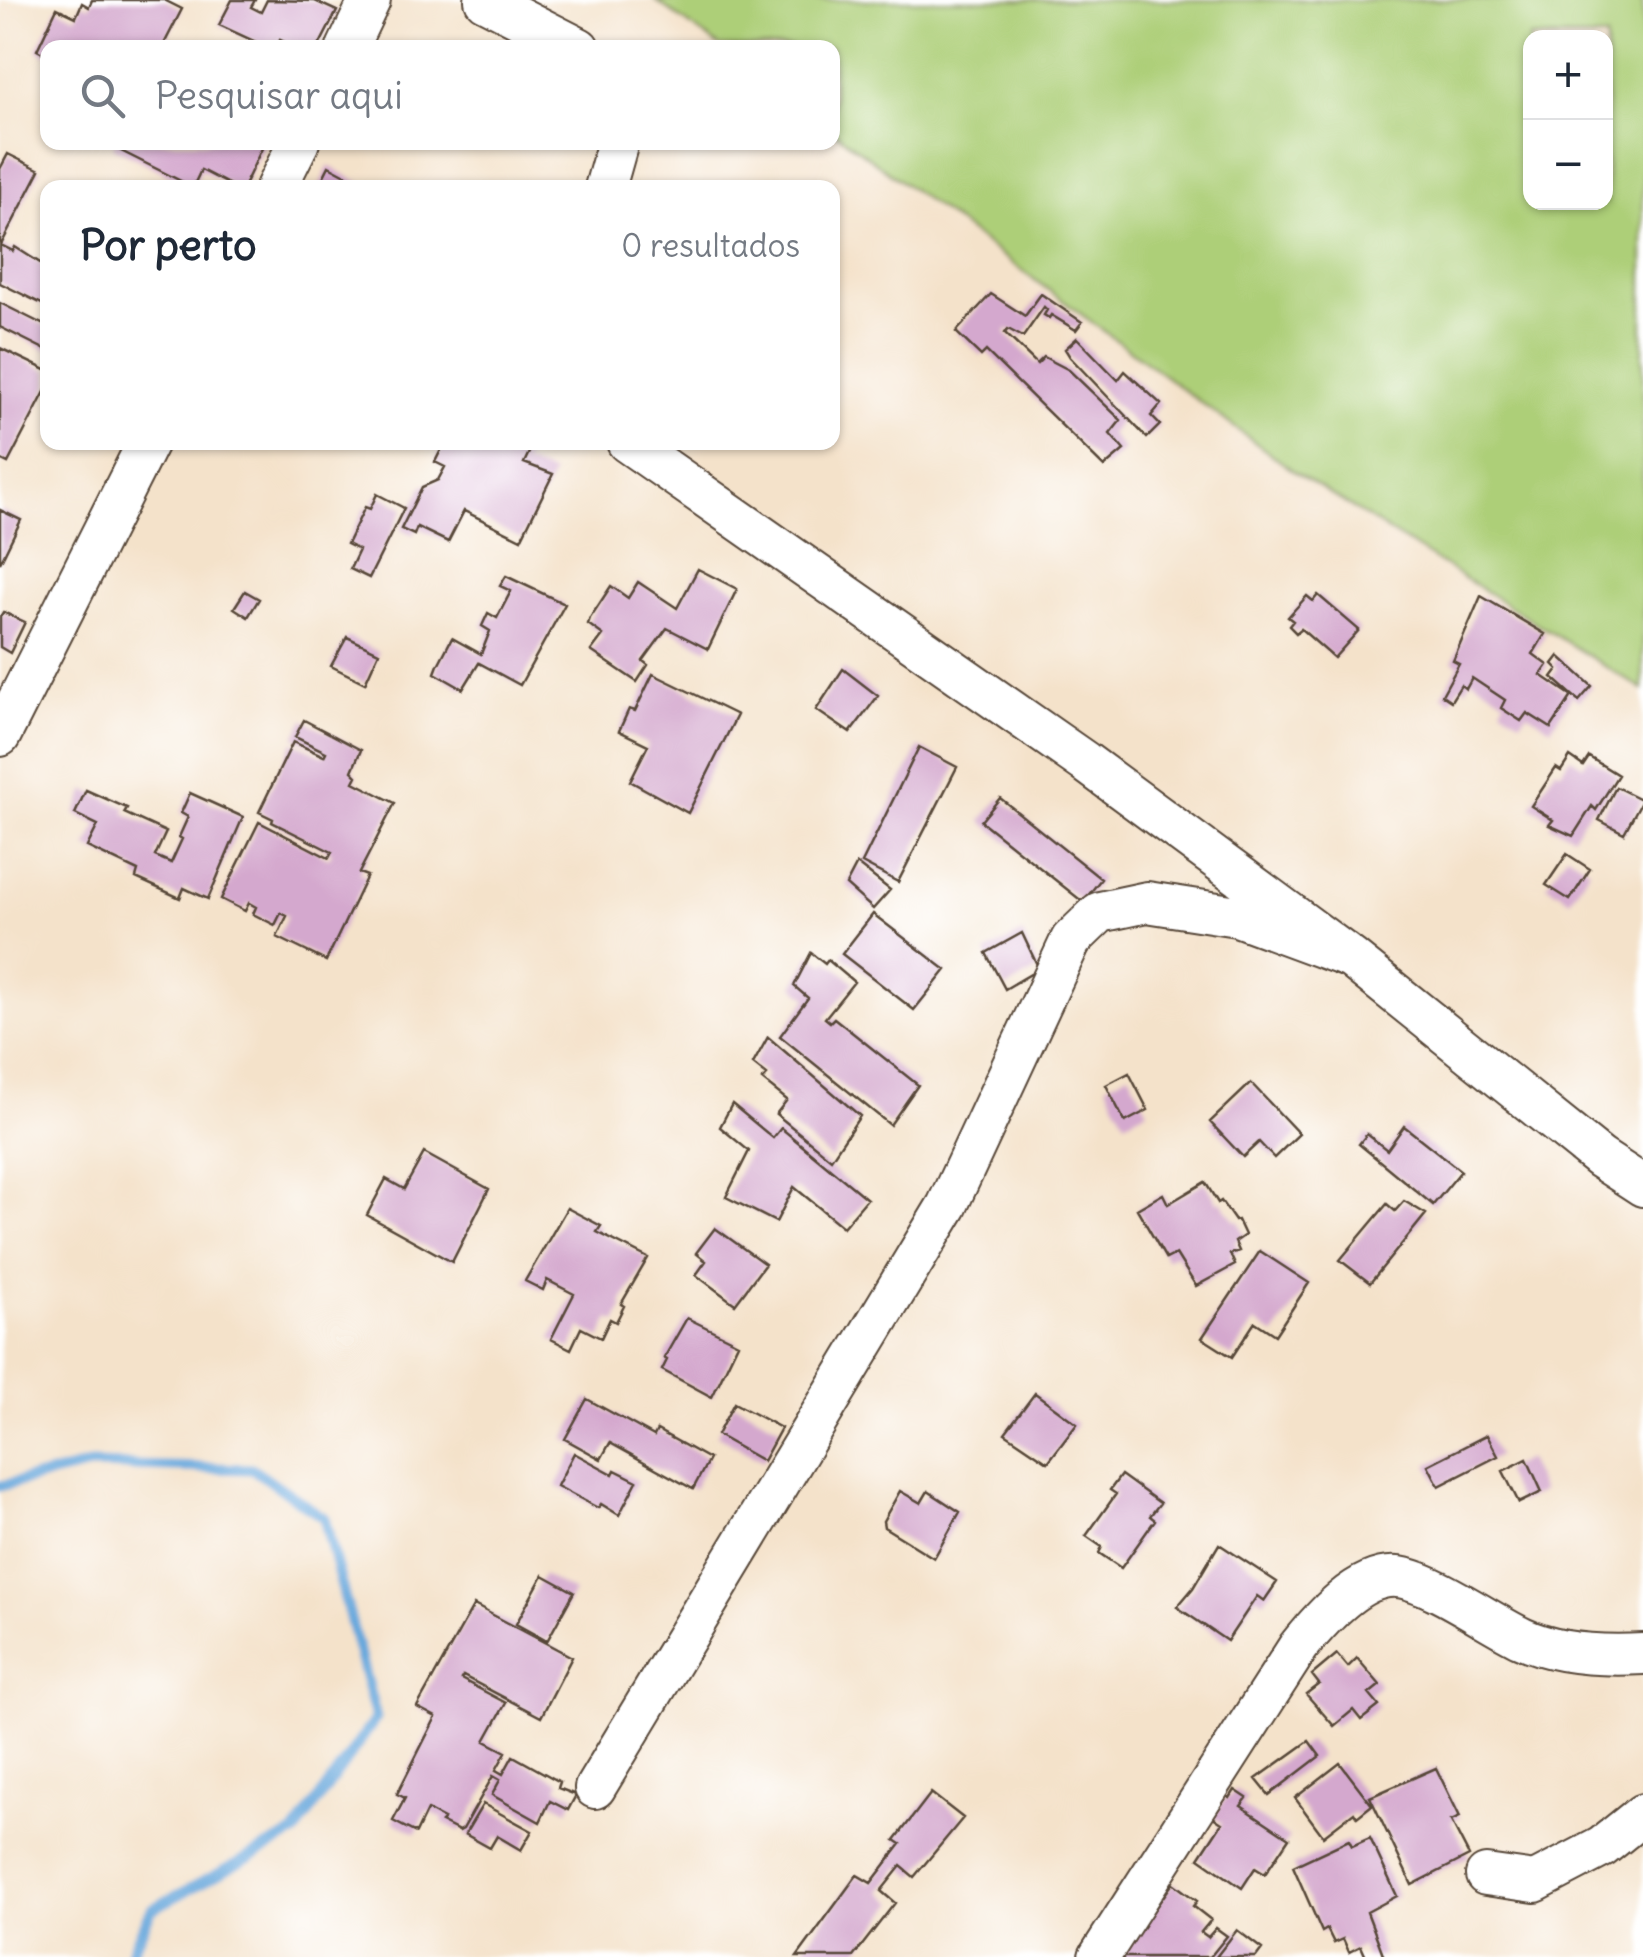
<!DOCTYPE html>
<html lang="pt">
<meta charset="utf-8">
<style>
:root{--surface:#fff;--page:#f2f2f3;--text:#1f2937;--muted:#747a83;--line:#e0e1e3}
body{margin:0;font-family:Delius,sans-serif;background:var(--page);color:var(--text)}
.controls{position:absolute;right:30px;top:30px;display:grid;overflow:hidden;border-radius:20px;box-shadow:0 2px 8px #0004}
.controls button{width:90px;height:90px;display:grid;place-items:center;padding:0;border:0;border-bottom:2px solid var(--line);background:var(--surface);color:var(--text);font:50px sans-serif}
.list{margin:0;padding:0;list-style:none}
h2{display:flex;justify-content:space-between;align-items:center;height:130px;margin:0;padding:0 40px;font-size:42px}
h2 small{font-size:32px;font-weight:400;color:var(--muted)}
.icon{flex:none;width:55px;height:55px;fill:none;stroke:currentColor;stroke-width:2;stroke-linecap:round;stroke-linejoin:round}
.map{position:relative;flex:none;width:1643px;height:1957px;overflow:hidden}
.search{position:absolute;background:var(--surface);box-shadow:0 2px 8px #0004;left:40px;top:40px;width:800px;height:110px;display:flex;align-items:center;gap:25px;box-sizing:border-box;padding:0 35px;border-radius:20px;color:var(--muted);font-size:38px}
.panel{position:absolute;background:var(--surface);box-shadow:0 2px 8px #0004;left:40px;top:180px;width:800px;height:270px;border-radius:20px}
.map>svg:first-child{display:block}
.green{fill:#adcf78;stroke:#747c4b;stroke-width:2.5;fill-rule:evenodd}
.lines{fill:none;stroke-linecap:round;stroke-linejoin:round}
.stream{stroke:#69a8dc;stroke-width:11}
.building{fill:#d4a8ce}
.minor-casing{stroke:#574638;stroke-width:44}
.minor{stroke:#fff;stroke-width:40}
</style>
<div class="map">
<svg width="1643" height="1957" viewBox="0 0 1643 1957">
<rect width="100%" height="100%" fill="#fff"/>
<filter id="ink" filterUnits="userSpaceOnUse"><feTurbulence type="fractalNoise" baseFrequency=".01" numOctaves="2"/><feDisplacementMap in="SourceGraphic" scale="20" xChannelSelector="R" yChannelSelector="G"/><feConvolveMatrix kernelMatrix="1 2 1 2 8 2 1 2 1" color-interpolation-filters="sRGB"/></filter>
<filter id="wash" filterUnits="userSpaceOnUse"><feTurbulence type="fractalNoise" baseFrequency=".0048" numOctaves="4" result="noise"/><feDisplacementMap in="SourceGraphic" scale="40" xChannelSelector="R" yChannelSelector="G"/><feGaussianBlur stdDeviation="2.25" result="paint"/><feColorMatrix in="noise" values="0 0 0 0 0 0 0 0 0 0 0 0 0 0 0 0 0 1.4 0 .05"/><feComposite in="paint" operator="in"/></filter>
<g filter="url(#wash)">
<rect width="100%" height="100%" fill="#f4e2ca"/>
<path class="green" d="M655,0H1643V690L1295,472L833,131L832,48L720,47ZM1530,38H1606V202H1530Z"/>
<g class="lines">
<path class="stream" d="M0,1486L90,1465L253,1469L324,1518L376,1718L295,1833L152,1909L129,1957"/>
</g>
<g id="blocks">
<path class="building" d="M92,0H164L182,9L162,48H114L101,42L98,48H48V56L37,50L57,8L76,17L82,3L89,7Z
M232,0H255L251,7L261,12L267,0L315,1L337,11L318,48H297L280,40L276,48H269L219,25Z
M115,142H265L243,188H236L201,170L193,187L113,147Z
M8,154L40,170L1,245L13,251L15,247L48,268V307L0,283V169Z
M329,166L370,188H318Z
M991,294L1025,316L1041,294L1082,322L1076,330L1051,315L1049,318L1044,315L1047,310L1044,307L1023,337L1008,329L1005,333L1037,364L1044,357L1069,370L1121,420L1110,434L1124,450L1104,467L986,351L981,356L956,332Z
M0,303L48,327V351L0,327Z
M1077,338L1118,380L1125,371L1161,404L1151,416L1160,425L1147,438L1070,357L1065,349Z
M0,348L48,371V386L8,463L0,459Z
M445,442H534L524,463L553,474L521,539L464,511L448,542L417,527L414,535L401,529L422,487L438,480L445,467L435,462Z
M377,494L404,508L369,578L350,569L359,550L347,544L365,507L370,509Z
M0,510L21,520L0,563Z
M698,569L737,589L708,649L667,628L643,661L648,665L637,682L591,651L603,635L588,624L590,618L611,586L628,598L638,582L677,608Z
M506,576L565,604L520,685L479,663L463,689L435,673L438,665L452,638L481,654L490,631L482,626L488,613L497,618L511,591L500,586Z
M245,591L259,599L248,617L234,608Z
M1318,595L1359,630L1334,658L1301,629L1296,633L1289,626L1293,621L1288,617L1307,596L1313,601Z
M1481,596L1545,634L1533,654L1548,665L1541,675L1572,696L1551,728L1527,713L1521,721L1501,708L1505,700L1472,678L1466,689L1461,685L1451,701L1442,695L1459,664L1453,661Z
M3,612L25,622L10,653L0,647V617Z
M347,637L379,652L365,683L331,666Z
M1559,656L1592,686L1579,701L1552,677L1558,669L1553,664Z
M843,669L878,696L850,733L816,710Z
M653,674L737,715L688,813L630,781L648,745L619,731L629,709L635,711Z
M304,720L361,750L352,771L357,776L354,782L395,803L359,873L367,876L326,961L277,937L287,916L281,913L275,925L253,914L256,907L249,903L245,911L221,899L259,822L329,858L332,852L272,822L273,819L259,812L293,742L324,756L326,752L295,737Z
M919,747L957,767L898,882L862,863Z
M1570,757L1583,766L1589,757L1618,775L1596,810L1592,806L1573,836L1549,825L1553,820L1531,806L1556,768L1561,771Z
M1616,787L1642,800L1624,833L1599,820Z
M86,790L127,808L124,813L166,832L155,856L171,863L182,839L179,837L188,817L181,813L190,793L243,817L208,899L184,888L180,898L136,878L138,871L87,847L98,825L75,814Z
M1000,798L1101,879L1083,902L981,821Z
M1567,854L1590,869L1570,900L1546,885Z
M857,864L890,890L873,909L846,885Z
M873,914L946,970L914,1010L842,954Z
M1022,933L1039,969L1005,989L986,953Z
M811,953L825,964L828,960L854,982L825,1018L830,1022L834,1018L918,1085L890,1125L780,1036L808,998L794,986Z
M768,1037L860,1116L831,1159L776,1114L787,1100L762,1080L767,1075L753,1064Z
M1129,1073L1148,1110L1125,1122L1106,1085Z
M1251,1083L1299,1134L1274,1158L1259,1142L1243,1157L1210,1122Z
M732,1104L773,1138L781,1128L867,1199L843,1227L794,1187L776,1222L726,1197L749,1151L720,1127Z
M1404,1126L1461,1171L1433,1205L1359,1144L1367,1134L1387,1150Z
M424,1153L489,1189L452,1262L367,1215L386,1179L404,1189Z
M1205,1182L1218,1203L1221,1201L1235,1221L1238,1220L1245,1235L1235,1242L1239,1251L1230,1254L1235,1265L1196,1286L1176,1254L1166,1259L1137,1209L1163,1194L1168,1204Z
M1404,1201L1426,1214L1370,1283L1340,1260L1387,1204L1395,1211Z
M567,1208L601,1226L597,1232L648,1258L621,1304L624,1306L616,1322L610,1319L601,1338L581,1328L571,1349L551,1339L574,1294L547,1280L543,1290L525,1281Z
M715,1228L765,1264L735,1304L696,1275L706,1261L696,1253Z
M1260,1251L1309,1283L1275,1335L1255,1322L1232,1357L1202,1338Z
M687,1318L738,1343L712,1397L662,1370L667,1360L664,1358Z
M1035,1393L1077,1424L1048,1462L1005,1433Z
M587,1399L654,1436L657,1430L709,1459L693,1489L610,1443L601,1459L565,1439Z
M734,1403L781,1428L763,1461L717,1435Z
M1487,1435L1498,1456L1439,1486L1428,1465Z
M574,1453L613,1474L615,1470L637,1481L619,1515L601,1504L598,1508L557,1486Z
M1527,1459L1542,1492L1519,1503L1503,1471Z
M1121,1475L1160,1503L1150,1516L1155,1520L1121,1568L1099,1553L1102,1547L1086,1536L1116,1494L1110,1490Z
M900,1491L921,1503L928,1491L960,1512L934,1558L884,1527L883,1521Z
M1219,1544L1277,1582L1264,1601L1257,1596L1227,1641L1177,1607L1193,1588Z
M543,1575L574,1592L547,1641L516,1624Z
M474,1605L572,1657L541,1717L463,1676L461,1679L506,1703L485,1741L506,1752L496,1770L503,1774L513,1756L560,1782L558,1788L576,1795L568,1810L550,1801L540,1822L492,1795L500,1780L493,1776L463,1829L459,1831L441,1822L444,1819L427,1810L416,1833L393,1821L405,1798L397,1794L436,1717L417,1707Z
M1337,1654L1348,1667L1357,1658L1380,1685L1369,1694L1379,1706L1361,1720L1353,1710L1334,1726L1306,1694L1319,1684L1312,1675Z
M1309,1741L1320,1756L1269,1795L1256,1779Z
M1340,1763L1372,1805L1357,1817L1354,1812L1323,1836L1295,1798Z
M1436,1768L1460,1817L1451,1821L1469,1856L1412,1885L1370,1797Z
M1235,1790L1247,1798L1241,1806L1289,1838L1265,1874L1255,1868L1242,1888L1199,1858L1222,1823L1213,1817L1227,1796L1230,1798Z
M931,1793L963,1818L914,1877L901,1866L881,1891L895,1903L853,1957H797L857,1875L871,1883L901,1844L895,1840Z
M483,1804L532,1831L521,1850L497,1836L490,1848L465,1834Z
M1370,1838L1397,1896L1367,1912L1383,1954L1377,1957H1366L1361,1946L1349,1952L1343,1939L1334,1943L1327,1929L1322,1932L1293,1866L1349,1840L1352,1846Z
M1173,1883L1197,1901L1193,1906L1211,1920L1201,1932L1208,1937L1216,1928L1227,1936L1210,1957H1120Z
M1237,1930L1262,1949L1256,1957H1216Z"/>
</g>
</g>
<g filter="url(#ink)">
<use href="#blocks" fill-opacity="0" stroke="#574638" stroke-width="2.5"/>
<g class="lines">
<defs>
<path id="minor" d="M485,0L579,48
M347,48L370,0
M276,188L299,142
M605,188L618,142
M627,442L1085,762L1351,958L1600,1158L1643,1186
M0,736L148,442
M595,1788L947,1206L1071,940L1100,912L1147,902L1237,916L1351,958
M1486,1875L1535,1882L1602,1847L1643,1814
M1099,1957L1299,1646C1320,1620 1359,1574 1397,1577C1429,1579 1490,1623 1522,1638C1558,1655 1604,1656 1643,1654"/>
</defs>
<use href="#minor" class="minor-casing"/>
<use href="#minor" class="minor"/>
</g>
</g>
</svg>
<div class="controls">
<button>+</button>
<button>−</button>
</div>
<div class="search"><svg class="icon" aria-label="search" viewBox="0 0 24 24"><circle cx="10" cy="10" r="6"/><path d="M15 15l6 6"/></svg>Pesquisar aqui</div>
<section class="panel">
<h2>Por perto<small>0 resultados</small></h2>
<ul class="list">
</ul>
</section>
</div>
